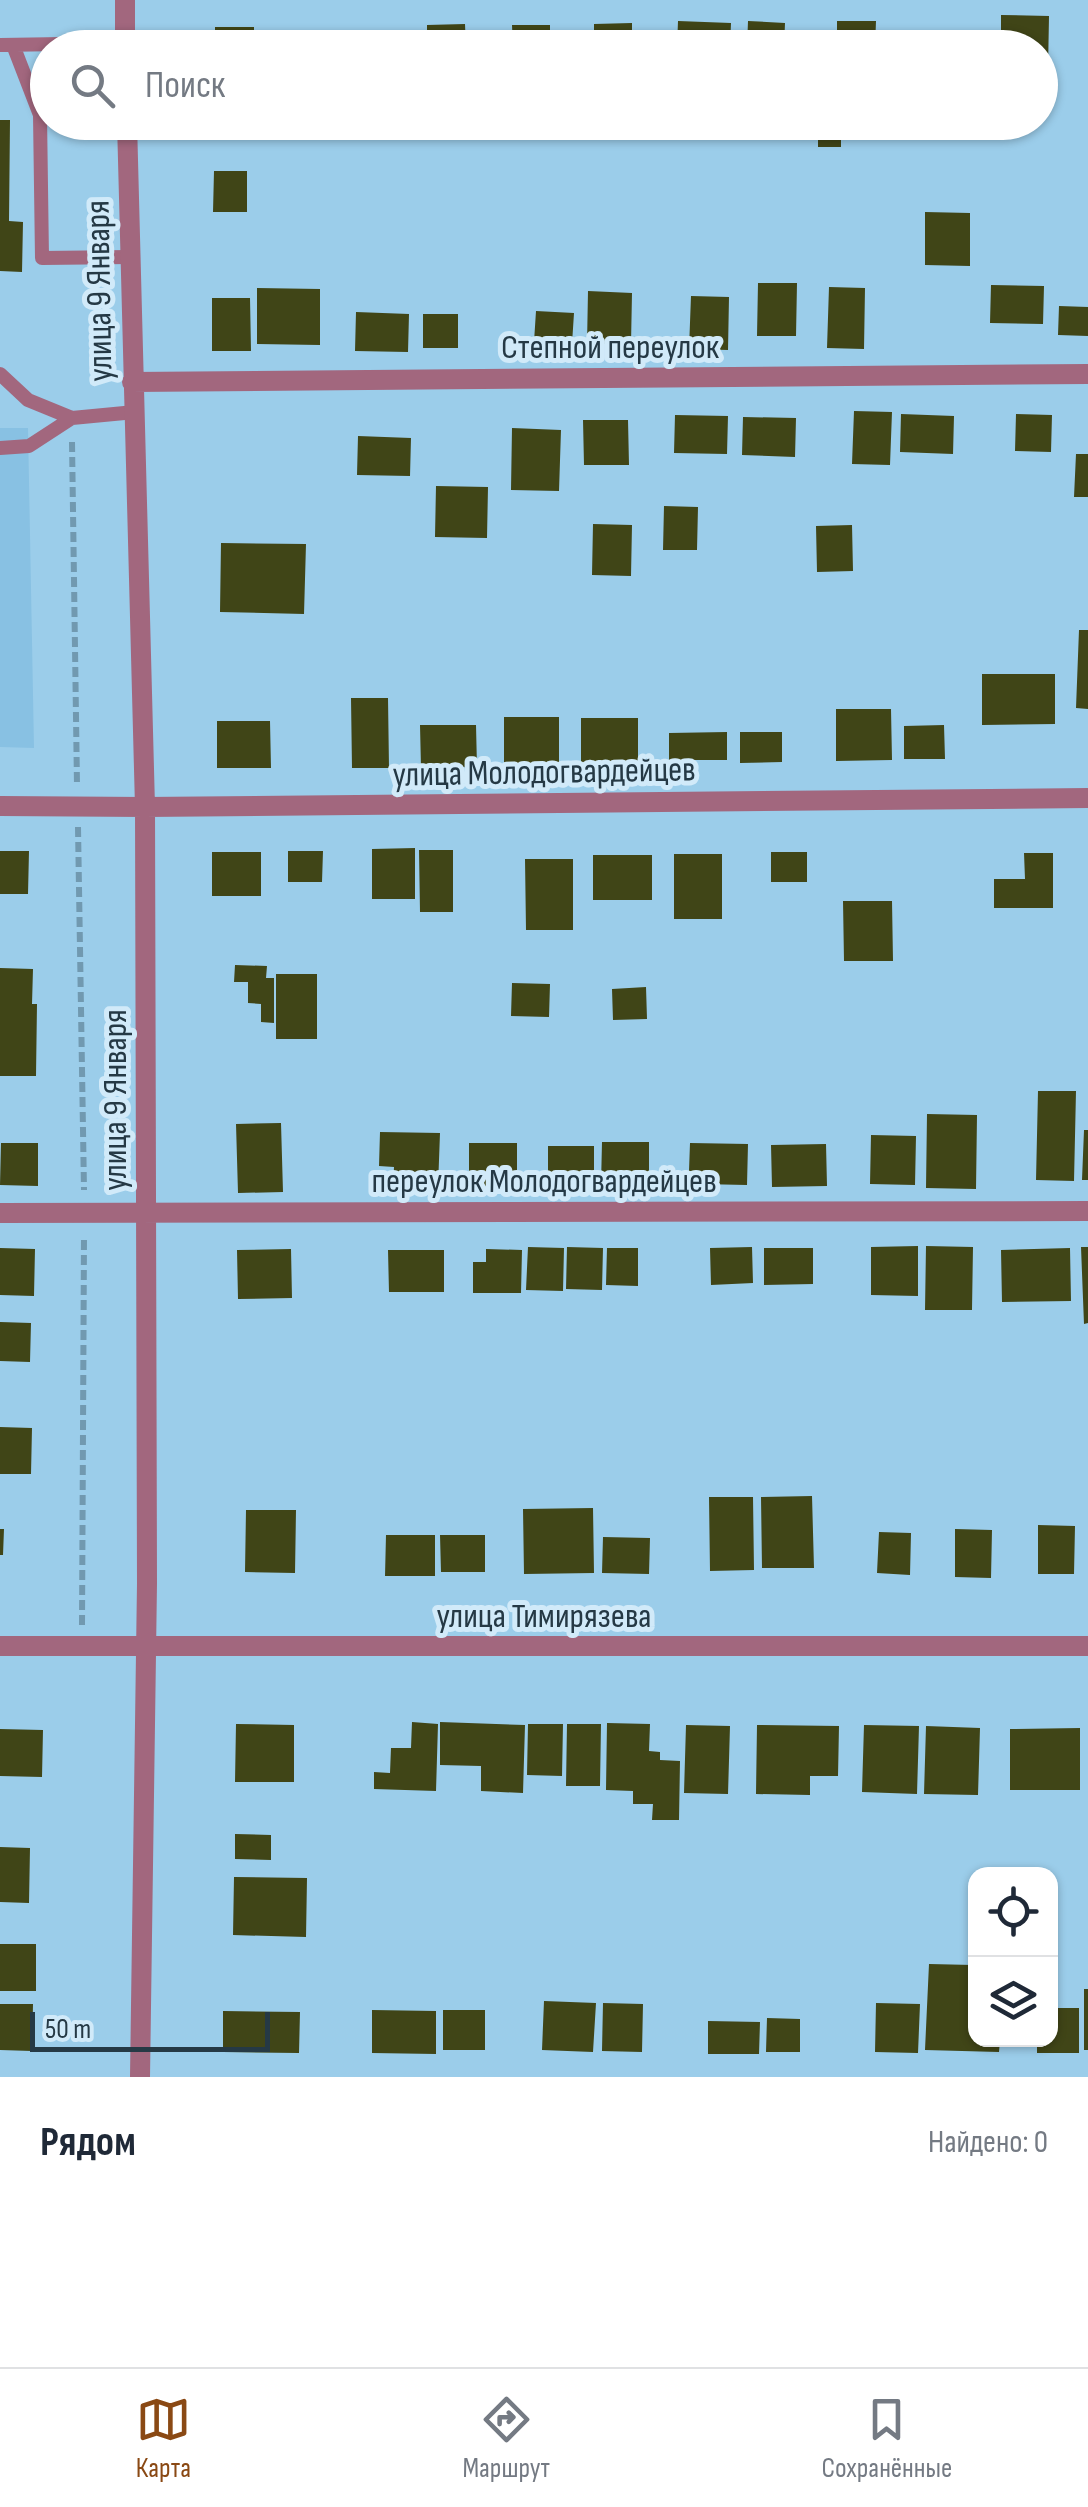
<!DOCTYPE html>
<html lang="ru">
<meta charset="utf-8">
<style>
:root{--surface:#fff;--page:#f2f2f3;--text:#1f2937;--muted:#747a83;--line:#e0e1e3;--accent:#8a4914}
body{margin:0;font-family:"Sofia Sans Condensed",sans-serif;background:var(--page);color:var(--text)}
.controls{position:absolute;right:30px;bottom:30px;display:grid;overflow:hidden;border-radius:20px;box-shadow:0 2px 8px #0004}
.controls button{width:90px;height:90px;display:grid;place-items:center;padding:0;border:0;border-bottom:2px solid var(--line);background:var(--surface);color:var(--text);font:50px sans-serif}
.scale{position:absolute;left:30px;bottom:25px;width:240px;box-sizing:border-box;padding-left:10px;border:5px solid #253945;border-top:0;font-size:28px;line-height:35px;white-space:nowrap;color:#253945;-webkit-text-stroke:8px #d1eaf9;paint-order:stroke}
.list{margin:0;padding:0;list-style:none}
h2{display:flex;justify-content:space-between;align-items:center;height:130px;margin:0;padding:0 40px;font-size:42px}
h2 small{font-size:32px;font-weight:400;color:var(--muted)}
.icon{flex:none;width:55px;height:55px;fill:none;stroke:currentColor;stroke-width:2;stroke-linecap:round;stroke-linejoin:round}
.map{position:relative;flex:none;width:1088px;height:2077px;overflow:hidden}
.search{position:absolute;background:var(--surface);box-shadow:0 2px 8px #0004;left:30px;right:30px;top:30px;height:110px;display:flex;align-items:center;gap:25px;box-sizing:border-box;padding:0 35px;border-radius:55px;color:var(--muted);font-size:38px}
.sheet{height:290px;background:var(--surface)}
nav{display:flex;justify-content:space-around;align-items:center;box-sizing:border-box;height:140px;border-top:2px solid var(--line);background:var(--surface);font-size:28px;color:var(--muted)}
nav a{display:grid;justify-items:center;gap:5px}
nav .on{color:var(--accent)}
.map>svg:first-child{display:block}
.built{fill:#88c1e3}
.building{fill:#404517}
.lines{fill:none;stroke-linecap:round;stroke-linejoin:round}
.path{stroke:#7199b0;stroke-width:6;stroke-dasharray:10 5;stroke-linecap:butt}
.lane{stroke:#a2677e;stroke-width:14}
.street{stroke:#a2677e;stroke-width:20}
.labels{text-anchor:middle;stroke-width:10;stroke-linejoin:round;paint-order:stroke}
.street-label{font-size:35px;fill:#253945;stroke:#d1eaf9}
</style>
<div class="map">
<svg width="1088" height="2077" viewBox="0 0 1088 2077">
<rect width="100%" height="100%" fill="#9bcdea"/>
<path class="built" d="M0,428H28L34,748L0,747Z"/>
<path class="building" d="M1001,15L1049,16L1048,70H1040V48H1001Z
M678,21L731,23L730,48H677Z
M748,21L785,23L784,48H747Z
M837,21H876L875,48H837Z
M632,23V48H594V24Z
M465,24L466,48H427V25Z
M512,25H550V48H513Z
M215,27H254V48H215Z
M0,120H10L9,221L23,222L22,272L0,271Z
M818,122H841V147H818Z
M214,171H247V212H213Z
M925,212L970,213V266L925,265Z
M758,283H797L796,336H757Z
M991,285L1044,286L1043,324L990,323Z
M829,287L865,288L864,349L827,348Z
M257,288L320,289V345L257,344Z
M588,291L632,293L631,344H587Z
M691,296L729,297L728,350L689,349Z
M212,298H250L251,351H212Z
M1059,306L1088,307V336L1058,335Z
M536,311L574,313L572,344L534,342Z
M356,312L409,314L408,352L355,351Z
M423,314H458V348H423Z
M854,411L892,412L890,465L852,464Z
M901,414L954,416L953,454L900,452Z
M1016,414L1052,415L1051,452L1015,451Z
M675,415L728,416L727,454L674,453Z
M743,417L796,418L795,457L742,455Z
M583,420H628L629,465H584Z
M512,428L561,430L559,491L511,490Z
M358,436L411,438L410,476L357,475Z
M1076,454H1088V497H1074Z
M436,486L488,487L487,538L435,537Z
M664,506L698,507L697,550H663Z
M593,524L632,525L631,576L592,575Z
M852,525L853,571L817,572L816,526Z
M221,543L306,544L304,614L220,612Z
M1079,630H1088V709L1076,708Z
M982,674H1055V724L982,725Z
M351,698H388L389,768H352Z
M836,709H891L892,760L836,761Z
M504,717H559V765L504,766Z
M581,718H638V770H581Z
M217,721H270L271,768H217Z
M420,725H476L477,767L421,768Z
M944,725L945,759H904V726Z
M727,732V760H669V733Z
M740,732H782V762L740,763Z
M415,848V899H372V849Z
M419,850H453V912H420Z
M0,851H29L28,894H0Z
M288,851H323L322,882H288Z
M212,852H261V896H212Z
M771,852H807V882H771Z
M1024,853H1053V908H994V879H1025Z
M674,854H722V919H674Z
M593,855H652V900H593Z
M525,859H573V930H526Z
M843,901H892L893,961H844Z
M235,965L267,966L266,978H274V1023L261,1022V1004L248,1003V982H234Z
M0,968L33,969L32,1004H37L36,1076H0Z
M276,974H317V1039H276Z
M512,983L550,984L549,1017L511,1016Z
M646,987L647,1019L613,1020L612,989Z
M1038,1091H1076L1074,1181L1036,1180Z
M927,1114L977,1115L976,1189L926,1188Z
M281,1123L283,1192L238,1193L236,1124Z
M1084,1130H1088V1180H1082Z
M380,1132L440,1133L438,1187L393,1186L394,1167L379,1166Z
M871,1135L916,1136L915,1185L870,1184Z
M602,1142H649V1186L601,1185Z
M1,1143H38V1186L0,1185Z
M469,1143H517V1187L469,1186Z
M690,1143L748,1144L747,1185L700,1184V1171H689Z
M826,1144L827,1186L772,1187L771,1145Z
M548,1146H594V1185H548Z
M918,1246V1296L871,1295V1247Z
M926,1246L973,1247L972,1310H925Z
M528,1247L564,1248L563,1291L526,1290Z
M567,1247L603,1248L602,1290L566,1289Z
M752,1247L753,1283L711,1285L710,1248Z
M1081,1247H1088V1323L1084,1324Z
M0,1248L35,1249L34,1296L0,1295Z
M607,1248H638V1286L606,1285Z
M764,1248H813V1284L764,1285Z
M1070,1248L1071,1301L1002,1302L1001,1250Z
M291,1249L292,1298L238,1299L237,1250Z
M486,1249L522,1250L521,1293H473V1262H486Z
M388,1250H444V1292H389Z
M0,1322L31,1323L30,1362L0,1361Z
M0,1427L32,1428L31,1474H0Z
M812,1496L814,1568H762L761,1497Z
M709,1497H753L754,1570L710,1571Z
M593,1508L594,1573L524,1574L523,1509Z
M246,1510H296L295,1573L245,1572Z
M1038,1525L1075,1526L1074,1574H1038Z
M0,1529H4L3,1555H0Z
M955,1529L992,1530L991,1578L955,1577Z
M879,1532L911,1533L910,1575L877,1573Z
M386,1535H435V1576H385Z
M440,1535H485V1572H441Z
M603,1537L650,1538L649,1574L602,1573Z
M412,1722L438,1724L436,1791L374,1789V1772L390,1773L391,1748H411Z
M440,1722L525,1725L523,1793L481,1791V1766L440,1765Z
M607,1723L650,1724L649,1751L660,1752V1760L680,1761L679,1820H652L653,1804H633V1791L606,1790Z
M236,1724L294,1725V1782H235Z
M528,1724H563L562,1776L527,1775Z
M567,1724H601L600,1786H566Z
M686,1725L730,1726L728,1794L684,1793Z
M757,1725L839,1726L838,1776H810V1795L756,1794Z
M864,1725L919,1726L917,1794L862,1792Z
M926,1726L980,1728L978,1795L924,1794Z
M1080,1728V1790H1010V1729Z
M0,1729L43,1730L42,1777L0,1776Z
M235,1834L271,1835V1860L235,1859Z
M0,1847L30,1848L29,1903L0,1902Z
M234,1877L307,1878L306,1937L233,1935Z
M0,1944H36V1991H0Z
M929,1964L973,1965L971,1995H976V2040H1000L999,2052L925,2050Z
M1084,1989H1088V2050H1084Z
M544,2001L596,2003L593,2052L542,2050Z
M603,2003L643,2004L642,2052L602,2051Z
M876,2003L920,2004L918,2053L875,2052Z
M0,2004H33L32,2051L0,2050Z
M1050,2008H1079V2053H1037V2040H1050Z
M372,2010L436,2011V2054L372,2053Z
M443,2010H485V2050H443Z
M223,2011L300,2012L299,2053L223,2052Z
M767,2018L800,2019V2052H766Z
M708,2021L760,2022L759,2054H708Z"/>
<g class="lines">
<path class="path" d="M72,442L77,785
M78,827L84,1190
M82,1625L84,1237"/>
<path class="lane" d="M0,45L125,43
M13,45L40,115L42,258L130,257
M0,374L28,400L72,418
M0,448L29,446L72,418L135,412"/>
<path class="street" d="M125,0V48
M127,122L145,807L147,1583L140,2077
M132,382L1088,374
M0,806L145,807L1088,798
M0,1213L1088,1211
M0,1646H1088"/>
</g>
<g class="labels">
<g class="street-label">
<text transform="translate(98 291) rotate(-91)" y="12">улица 9 Января</text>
<text x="610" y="358">Степной переулок</text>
<text transform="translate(544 771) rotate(-1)" y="12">улица Молодогвардейцев</text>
<text transform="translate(114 1100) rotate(-90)" y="12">улица 9 Января</text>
<text x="544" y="1192">переулок Молодогвардейцев</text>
<text x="544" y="1627">улица Тимирязева</text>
</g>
</g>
</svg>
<div class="controls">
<button><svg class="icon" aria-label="locate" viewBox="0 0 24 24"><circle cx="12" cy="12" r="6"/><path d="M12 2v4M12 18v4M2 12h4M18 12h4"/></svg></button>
<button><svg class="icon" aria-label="layers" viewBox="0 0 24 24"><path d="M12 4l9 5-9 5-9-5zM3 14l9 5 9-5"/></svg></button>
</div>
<div class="scale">50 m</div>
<div class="search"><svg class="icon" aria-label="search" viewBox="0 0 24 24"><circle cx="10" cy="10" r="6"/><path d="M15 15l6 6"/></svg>Поиск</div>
</div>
<section class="sheet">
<h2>Рядом<small>Найдено: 0</small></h2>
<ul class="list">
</ul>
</section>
<nav>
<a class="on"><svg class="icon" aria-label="map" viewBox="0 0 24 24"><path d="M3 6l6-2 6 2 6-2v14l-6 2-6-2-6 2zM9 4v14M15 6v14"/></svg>Карта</a>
<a><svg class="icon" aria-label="directions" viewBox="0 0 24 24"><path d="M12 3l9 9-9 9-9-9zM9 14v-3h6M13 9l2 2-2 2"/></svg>Маршрут</a>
<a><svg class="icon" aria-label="saved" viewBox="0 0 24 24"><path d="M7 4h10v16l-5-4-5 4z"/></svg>Сохранённые</a>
</nav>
